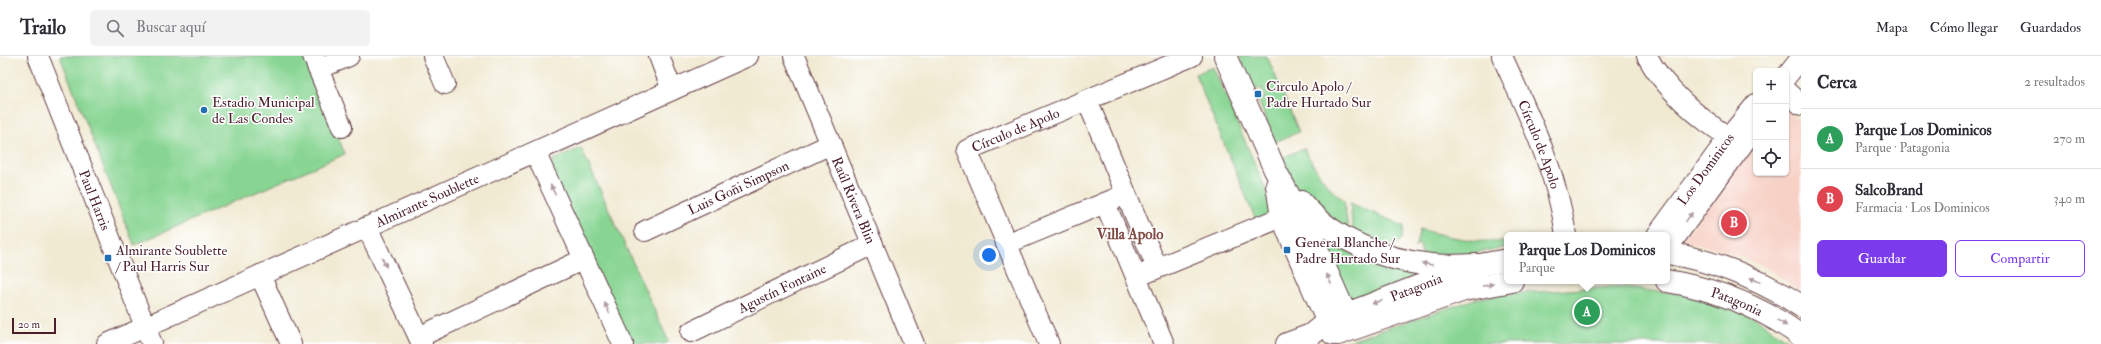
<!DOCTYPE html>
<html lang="es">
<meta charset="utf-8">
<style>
:root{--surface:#fff;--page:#f2f2f3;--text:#2b2b33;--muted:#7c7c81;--line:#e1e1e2;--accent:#7c3aed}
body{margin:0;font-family:"IM FELL Double Pica",serif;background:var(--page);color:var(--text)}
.controls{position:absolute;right:12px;top:12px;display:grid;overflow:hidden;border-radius:6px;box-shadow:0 1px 3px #0004}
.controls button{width:36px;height:36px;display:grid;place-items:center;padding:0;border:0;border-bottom:1px solid var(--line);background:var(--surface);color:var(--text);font:20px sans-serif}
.scale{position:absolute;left:12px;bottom:10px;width:44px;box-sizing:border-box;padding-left:4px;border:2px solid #4a1f2b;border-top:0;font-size:11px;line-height:14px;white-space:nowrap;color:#4a1f2b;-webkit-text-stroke:3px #fff;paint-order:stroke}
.you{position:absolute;left:989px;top:199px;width:14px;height:14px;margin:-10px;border:3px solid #fff;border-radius:50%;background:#1a73e8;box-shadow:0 0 0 6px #1a73e833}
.badge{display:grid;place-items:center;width:26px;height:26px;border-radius:50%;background:var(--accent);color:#fff;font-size:13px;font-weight:700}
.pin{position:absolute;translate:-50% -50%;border:2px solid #fff;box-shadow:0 1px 4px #0006}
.popup{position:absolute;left:1504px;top:176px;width:166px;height:52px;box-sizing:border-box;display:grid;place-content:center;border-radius:6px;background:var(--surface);filter:drop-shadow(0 1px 3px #0005);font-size:13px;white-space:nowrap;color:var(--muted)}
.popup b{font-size:15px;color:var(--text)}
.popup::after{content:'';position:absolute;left:50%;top:100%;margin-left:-8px;border:8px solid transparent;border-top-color:var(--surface)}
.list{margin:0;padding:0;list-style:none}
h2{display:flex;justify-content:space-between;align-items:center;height:52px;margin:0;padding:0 16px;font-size:17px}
h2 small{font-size:13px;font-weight:400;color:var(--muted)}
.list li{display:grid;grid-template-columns:26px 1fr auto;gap:12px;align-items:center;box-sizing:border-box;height:60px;padding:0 16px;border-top:1px solid var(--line)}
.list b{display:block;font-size:15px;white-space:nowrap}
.list p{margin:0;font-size:13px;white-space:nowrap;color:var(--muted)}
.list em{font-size:13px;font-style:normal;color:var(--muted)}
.actions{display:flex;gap:8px;padding:12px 16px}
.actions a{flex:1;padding:9px 0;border:1px solid var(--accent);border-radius:6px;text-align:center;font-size:14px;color:var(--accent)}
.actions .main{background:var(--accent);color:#fff}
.icon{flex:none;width:22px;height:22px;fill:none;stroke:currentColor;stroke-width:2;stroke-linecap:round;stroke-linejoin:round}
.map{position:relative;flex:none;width:1801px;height:288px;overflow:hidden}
header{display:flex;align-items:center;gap:24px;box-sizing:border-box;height:56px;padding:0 20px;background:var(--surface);border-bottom:1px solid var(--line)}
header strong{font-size:19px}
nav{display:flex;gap:22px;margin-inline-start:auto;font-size:14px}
.search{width:280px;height:36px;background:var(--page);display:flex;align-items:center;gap:10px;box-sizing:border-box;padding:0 14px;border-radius:6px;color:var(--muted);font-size:15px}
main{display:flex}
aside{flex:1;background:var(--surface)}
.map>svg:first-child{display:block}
.built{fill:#f7d1c6}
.green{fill:#88d593;stroke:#697a5f}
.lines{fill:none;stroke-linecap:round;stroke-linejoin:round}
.minor-casing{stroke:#633d44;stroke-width:22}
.major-casing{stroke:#633d44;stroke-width:24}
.minor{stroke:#fff;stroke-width:20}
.major{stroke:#fff;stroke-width:22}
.oneway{fill:#ae9aa0}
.poi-dot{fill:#1f6fb2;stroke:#fff;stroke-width:1.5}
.labels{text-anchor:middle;stroke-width:3;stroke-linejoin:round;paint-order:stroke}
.poi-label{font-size:14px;fill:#4a1f2b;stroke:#fff;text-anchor:start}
.street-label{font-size:14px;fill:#4a1f2b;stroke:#fff}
.neighbourhood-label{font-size:15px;font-weight:bold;fill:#824c45;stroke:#fff}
</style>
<header>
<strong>Trailo</strong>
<div class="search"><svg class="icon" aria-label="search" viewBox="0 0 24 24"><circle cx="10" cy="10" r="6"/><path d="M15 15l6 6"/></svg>Buscar aquí</div>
<nav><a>Mapa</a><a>Cómo llegar</a><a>Guardados</a></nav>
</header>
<main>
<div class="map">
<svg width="1801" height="288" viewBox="0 0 1801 288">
<rect width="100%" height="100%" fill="#fff"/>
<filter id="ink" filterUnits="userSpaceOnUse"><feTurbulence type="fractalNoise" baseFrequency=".025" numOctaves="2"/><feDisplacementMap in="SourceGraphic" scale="8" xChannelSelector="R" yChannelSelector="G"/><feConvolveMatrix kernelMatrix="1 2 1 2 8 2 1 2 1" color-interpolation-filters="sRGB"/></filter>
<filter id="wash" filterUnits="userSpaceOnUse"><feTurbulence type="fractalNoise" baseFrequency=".012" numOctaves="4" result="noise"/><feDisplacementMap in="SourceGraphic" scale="16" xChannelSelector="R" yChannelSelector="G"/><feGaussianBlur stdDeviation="0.9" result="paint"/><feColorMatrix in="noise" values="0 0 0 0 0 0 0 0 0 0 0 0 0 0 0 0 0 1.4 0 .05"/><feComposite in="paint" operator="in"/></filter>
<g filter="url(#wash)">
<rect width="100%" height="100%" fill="#f1ead3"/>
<path class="built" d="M1786,54L1801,66V235L1764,211L1742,201L1719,193L1682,185L1756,84V117H1786Z"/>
<path class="green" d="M60,0H304L345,98L134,189Z
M1239,0H1267L1299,76L1275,86L1258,44L1265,42L1261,32L1254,35Z
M1213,11L1277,159L1257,167L1195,18Z
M581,92L669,286L663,288H631L552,115L553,104Z
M1304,92C1315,113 1325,130 1344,144L1348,172L1347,173L1299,135L1283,107L1284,101Z
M1350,147L1404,170C1403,175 1403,182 1400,185C1392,196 1363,181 1353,177Z
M1420,173C1450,182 1475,186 1507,186V191L1451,201H1423L1419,187L1415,192Z
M1324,183L1421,218L1350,247Z
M1614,231L1682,238L1721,250L1756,262L1792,288H1340L1475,243L1502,238Z"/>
</g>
<g filter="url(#ink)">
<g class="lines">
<defs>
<g id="minor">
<path id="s1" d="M38,0L152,288"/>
<path d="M313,0L342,71"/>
<path d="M433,0L445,28"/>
<path d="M659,0L672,34"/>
<path id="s2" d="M794,0L914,288"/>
<path id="s3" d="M1502,0C1528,58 1557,115 1566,179"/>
<path d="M1647,0C1663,31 1699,63 1729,81"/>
<path d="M318,13L349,0"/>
<path d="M1786,21L1801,2"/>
<path d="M1786,35L1801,49"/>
<path d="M1087,44L1157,212"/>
<path d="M535,96L623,288"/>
<path d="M1105,147L1164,288"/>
<path d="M367,171L422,288"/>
<path id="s4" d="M645,175L831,88"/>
<path id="s5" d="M1657,179L1729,81L1756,48"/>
<path d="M1006,188L1117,142"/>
<path d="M1667,193L1756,70"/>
<path d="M260,219L291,288"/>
<path d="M1136,221L1282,161"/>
<path id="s6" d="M691,276L873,188"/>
<path d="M419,281L584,203"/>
<path id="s7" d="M107,288L748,0"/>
<path id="s8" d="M1049,288L967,94L1192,0"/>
</g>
<g id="major">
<path d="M1225,0L1275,114L1311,180L1352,273"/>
<path d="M1277,129L1282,161L1333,278"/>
<path d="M1301,146C1332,183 1383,204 1431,209C1447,211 1464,209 1480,209"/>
<path d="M1667,197C1715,205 1760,223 1801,250"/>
<path id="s9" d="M1667,225C1716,233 1761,251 1801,280"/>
<path d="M1338,278L1464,234L1512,225"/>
<path id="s10" d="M1287,288L1311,279L1328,265L1365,251L1450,218L1480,209L1507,204"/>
</g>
</defs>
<use href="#minor" class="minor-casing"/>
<use href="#major" class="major-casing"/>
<use href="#minor" class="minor"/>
<use href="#major" class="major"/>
</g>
<defs><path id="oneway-solid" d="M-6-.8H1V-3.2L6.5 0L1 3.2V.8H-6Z"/></defs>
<g class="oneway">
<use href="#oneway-solid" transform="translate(553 134) rotate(-115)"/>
<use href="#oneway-solid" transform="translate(1689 161) rotate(-54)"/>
<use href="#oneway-solid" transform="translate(384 206) rotate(65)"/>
<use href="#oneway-solid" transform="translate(1427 208) rotate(-171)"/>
<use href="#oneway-solid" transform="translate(1329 223) rotate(-114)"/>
<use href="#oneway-solid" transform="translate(1755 224) rotate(-155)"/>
<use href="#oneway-solid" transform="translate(1488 229) rotate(-11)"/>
<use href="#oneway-solid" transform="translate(1377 246) rotate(159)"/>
<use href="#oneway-solid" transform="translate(607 252) rotate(-115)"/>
<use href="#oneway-solid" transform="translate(1782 267) rotate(31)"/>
</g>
</g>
<g class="poi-dot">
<rect x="1254" y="34" width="8" height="8" rx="2"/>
<circle cx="204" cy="54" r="4"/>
<rect x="1283" y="190" width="8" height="8" rx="2"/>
<rect x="104" y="198" width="8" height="8" rx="2"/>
</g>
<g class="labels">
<g class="poi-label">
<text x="1266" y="35">Circulo Apolo /<tspan x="1266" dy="16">Padre Hurtado Sur</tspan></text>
<text x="212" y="51">Estadio Municipal<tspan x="212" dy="16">de Las Condes</tspan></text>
<text x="1295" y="191">General Blanche /<tspan x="1295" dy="16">Padre Hurtado Sur</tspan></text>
<text x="116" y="199">Almirante Soublette<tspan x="116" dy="16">/ Paul Harris Sur</tspan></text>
</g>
<g class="street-label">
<text dy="5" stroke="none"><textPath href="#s8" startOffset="263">Círculo de Apolo</textPath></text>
<text dy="5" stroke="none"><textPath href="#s3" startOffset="96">Círculo de Apolo</textPath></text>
<text dy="5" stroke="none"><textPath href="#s5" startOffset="82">Los Dominicos</textPath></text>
<text dy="5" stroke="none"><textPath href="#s4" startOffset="103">Luis Goñi Simpson</textPath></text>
<text dy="5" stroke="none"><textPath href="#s1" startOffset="155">Paul Harris</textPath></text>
<text dy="5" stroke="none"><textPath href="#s7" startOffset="351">Almirante Soublette</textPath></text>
<text dy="5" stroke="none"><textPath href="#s2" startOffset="156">Raúl Rivera Blin</textPath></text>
<text dy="5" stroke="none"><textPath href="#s10" startOffset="142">Patagonia</textPath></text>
<text dy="5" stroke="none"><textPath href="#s6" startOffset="101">Agustín Fontaine</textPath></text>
<text dy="5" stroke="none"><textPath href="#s9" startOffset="73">Patagonia</textPath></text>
</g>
<g class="neighbourhood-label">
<text x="1130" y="183">Villa Apolo</text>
</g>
</g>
</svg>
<div class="controls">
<button>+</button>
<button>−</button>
<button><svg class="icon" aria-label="locate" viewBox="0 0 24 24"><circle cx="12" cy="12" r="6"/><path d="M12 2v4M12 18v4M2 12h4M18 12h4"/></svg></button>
</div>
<div class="scale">20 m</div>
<div class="you"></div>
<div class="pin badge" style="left:1587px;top:256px;background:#2e9e5b">A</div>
<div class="popup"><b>Parque Los Dominicos</b>Parque</div>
<div class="pin badge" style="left:1734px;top:167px;background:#e0444e">B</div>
</div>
<aside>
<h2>Cerca<small>2 resultados</small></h2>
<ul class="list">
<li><span class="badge" style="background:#2e9e5b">A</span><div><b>Parque Los Dominicos</b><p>Parque · Patagonia</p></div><em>270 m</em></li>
<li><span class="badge" style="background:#e0444e">B</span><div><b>SalcoBrand</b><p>Farmacia · Los Dominicos</p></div><em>340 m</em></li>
</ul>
<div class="actions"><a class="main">Guardar</a><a>Compartir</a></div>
</aside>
</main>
